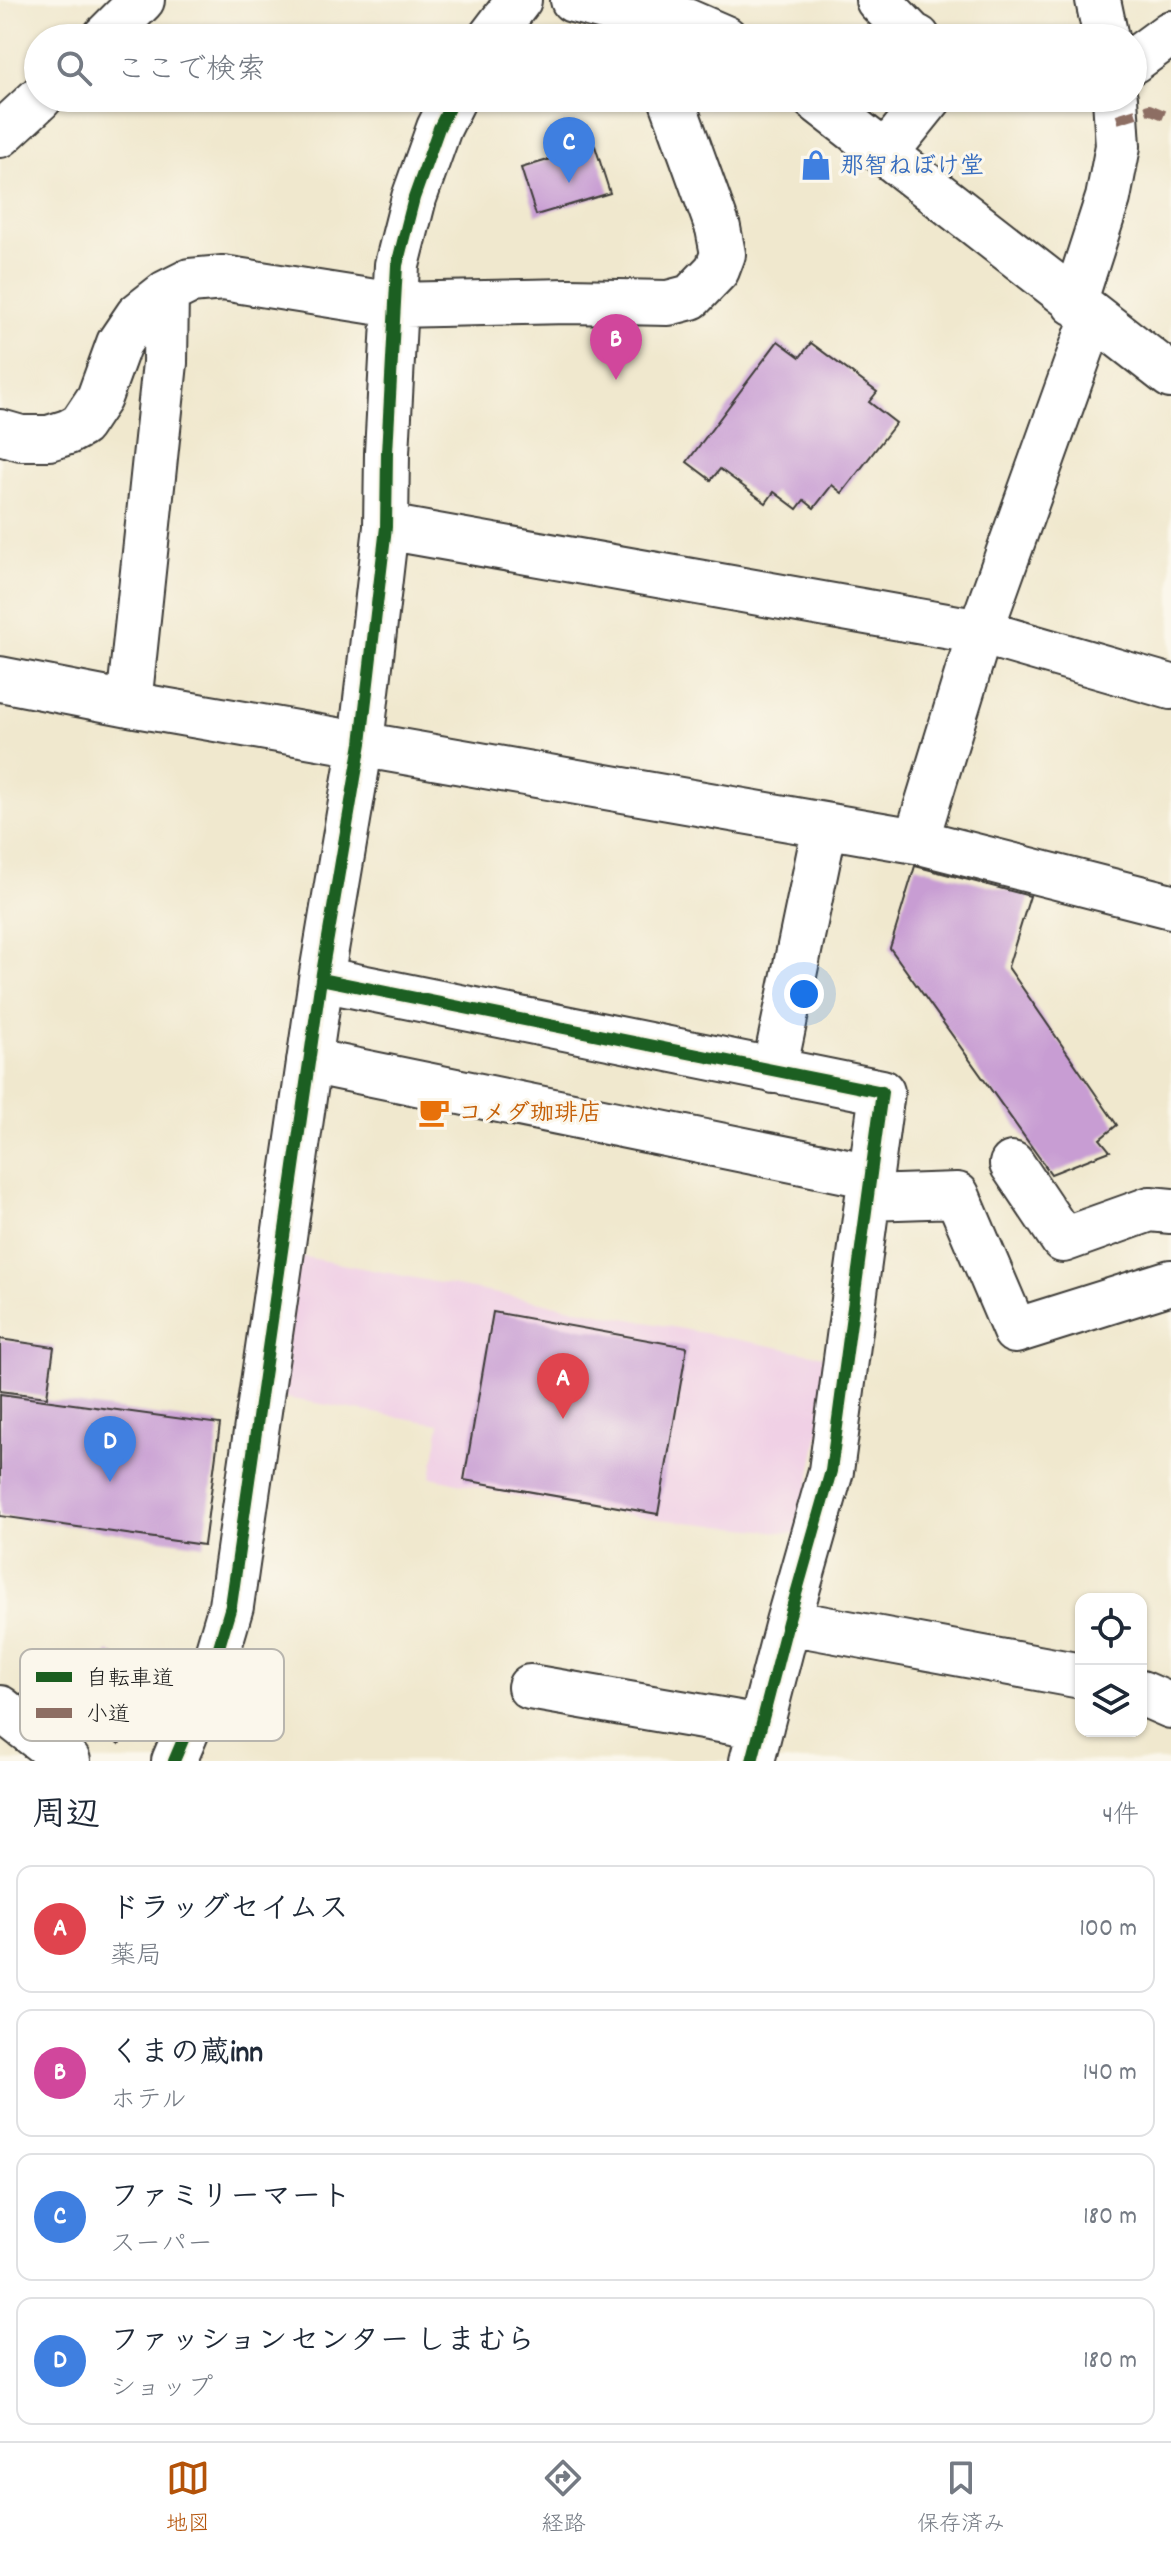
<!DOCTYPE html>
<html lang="ja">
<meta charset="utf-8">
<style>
:root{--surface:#fff;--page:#f6f6f7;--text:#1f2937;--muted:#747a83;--line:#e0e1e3;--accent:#b45309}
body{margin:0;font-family:Dekko,"Klee One",sans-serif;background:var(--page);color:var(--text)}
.controls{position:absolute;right:24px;bottom:24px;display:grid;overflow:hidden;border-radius:16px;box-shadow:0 2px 6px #0004}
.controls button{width:72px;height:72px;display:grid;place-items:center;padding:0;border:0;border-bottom:2px solid var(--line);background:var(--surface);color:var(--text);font:40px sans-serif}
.you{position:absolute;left:804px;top:994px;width:28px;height:28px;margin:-20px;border:6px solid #fff;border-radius:50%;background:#1a73e8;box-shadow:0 0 0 12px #1a73e833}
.badge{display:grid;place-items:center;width:52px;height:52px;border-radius:50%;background:var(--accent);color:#fff;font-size:26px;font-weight:700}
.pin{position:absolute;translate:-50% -66px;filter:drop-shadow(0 2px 4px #0008)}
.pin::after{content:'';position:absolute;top:42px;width:28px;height:24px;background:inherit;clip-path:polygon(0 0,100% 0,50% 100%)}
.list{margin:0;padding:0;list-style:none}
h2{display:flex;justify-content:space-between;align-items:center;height:104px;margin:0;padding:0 32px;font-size:34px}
h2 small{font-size:26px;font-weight:400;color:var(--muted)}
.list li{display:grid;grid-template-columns:52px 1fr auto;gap:24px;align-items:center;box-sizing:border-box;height:128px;margin:0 16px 16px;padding:0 16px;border:2px solid var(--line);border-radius:16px}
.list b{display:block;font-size:30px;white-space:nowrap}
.list p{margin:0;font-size:26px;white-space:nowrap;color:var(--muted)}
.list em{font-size:26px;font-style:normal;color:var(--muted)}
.icon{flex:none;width:44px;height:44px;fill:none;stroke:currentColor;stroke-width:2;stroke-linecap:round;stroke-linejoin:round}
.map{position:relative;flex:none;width:1171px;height:1761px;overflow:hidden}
.search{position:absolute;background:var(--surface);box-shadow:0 2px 6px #0004;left:24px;right:24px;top:24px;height:88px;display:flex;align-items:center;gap:20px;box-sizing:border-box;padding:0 28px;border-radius:44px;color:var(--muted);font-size:30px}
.sheet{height:680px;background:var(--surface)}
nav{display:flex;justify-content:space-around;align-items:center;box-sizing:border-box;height:112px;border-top:2px solid var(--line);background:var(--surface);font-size:22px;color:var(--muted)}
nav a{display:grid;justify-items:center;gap:4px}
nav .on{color:var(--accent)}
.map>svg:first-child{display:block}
.built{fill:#f0d0e5}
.building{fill:#c89dd3}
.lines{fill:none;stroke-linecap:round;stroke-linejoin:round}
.minor-casing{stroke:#3c3b37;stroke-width:48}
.minor{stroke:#fff;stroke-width:44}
.quiet{stroke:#8d6e63;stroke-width:10;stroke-dasharray:20 10;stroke-linecap:butt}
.cycleway-casing{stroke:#fbf7ec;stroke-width:17}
.cycleway{stroke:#1b5e20;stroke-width:12}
.labels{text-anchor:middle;stroke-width:6;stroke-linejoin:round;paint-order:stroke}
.shop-label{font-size:24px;font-weight:bold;fill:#366cbe;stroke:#fbf7ec;text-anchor:start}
.food-label{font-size:24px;font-weight:bold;fill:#c56008;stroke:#fbf7ec;text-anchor:start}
.key{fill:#fbf7ec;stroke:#b8b5ae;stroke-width:2}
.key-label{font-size:22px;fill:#1c1c1c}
</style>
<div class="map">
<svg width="1171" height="1761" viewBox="0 0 1171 1761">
<rect width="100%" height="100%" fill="#fbf7ec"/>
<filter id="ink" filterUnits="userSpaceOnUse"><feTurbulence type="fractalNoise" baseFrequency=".0125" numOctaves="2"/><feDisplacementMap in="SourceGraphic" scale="16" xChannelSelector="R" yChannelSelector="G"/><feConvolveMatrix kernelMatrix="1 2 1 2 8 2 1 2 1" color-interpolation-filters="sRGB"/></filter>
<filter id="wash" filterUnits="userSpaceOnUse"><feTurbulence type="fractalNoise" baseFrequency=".006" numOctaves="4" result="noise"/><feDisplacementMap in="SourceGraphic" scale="32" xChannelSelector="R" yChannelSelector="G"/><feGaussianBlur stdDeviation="1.8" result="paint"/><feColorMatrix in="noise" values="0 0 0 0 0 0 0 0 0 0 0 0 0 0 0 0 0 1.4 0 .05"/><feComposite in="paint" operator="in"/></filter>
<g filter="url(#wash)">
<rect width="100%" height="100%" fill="#f0e8ce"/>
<path class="built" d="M294,1255L834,1358L799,1534L658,1519L541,1502L431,1477L440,1424L274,1396Z"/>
<g id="blocks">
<path class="building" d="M595,146L610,193L536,215L521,168Z
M778,341L800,357L811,343L877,392L869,402L896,423L842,493L832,485L814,508L804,500L797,509L774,492L766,503L720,469L711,480L687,462Z
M915,866L1030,896L1008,967L1117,1125L1100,1139L1110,1151L1051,1174L890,948Z
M493,1312L687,1347L658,1514L464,1480Z
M0,1339L54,1347L47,1397L0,1391Z
M0,1394L220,1424L204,1545L0,1516Z
M109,1651L146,1680L129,1701L143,1713L119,1744L68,1703Z"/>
</g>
</g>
<g filter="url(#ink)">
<use href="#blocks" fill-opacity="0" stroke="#3c3b37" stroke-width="2"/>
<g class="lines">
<defs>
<path id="minor" d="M573,0L642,18H671L686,21L725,38
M878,0L912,35L918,38
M1098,0L1106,38
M104,38L142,0
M490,38L519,0
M1133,61L1171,33
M814,98L1171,376
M0,135L40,98
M885,154L930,98
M1074,303L1108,198L1118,146L1115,98
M0,432L21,438H49L68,432L81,425L99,398L119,343L138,315L166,293L190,281L223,278L394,305L569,301L668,303L691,297L717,270L723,254L718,228L671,98
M386,527L980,632L1171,687
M0,679L129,704L916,841L1171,906
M129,704L165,363L166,293
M916,841L980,632L1093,317
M321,979L882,1092L831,1471L788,1622L752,1761
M309,1061L871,1176
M774,1071L825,826
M1012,1164L1063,1240L1150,1209L1171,1211
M868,1198L957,1195L1015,1331L1171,1282
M788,1622L1081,1676
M530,1687L761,1727
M1141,1693L1171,1706
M0,1708L68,1761
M174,1761L211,1674L231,1606L321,979L361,743L386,527L387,453L397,265L414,198L439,128L454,98"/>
</defs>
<use href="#minor" class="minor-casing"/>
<use href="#minor" class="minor"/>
<path class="quiet" d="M1117,119L1149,109L1171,118"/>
<defs>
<path id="cycleway" d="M321,979L882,1092L831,1471L788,1622L752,1761
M174,1761L211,1674L231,1606L321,979L361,743L386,527L387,453L397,265L414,198L439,128L454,98"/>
</defs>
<use href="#cycleway" class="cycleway-casing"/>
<use href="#cycleway" class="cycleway"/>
</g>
</g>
<defs>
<symbol id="shop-bare" viewBox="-9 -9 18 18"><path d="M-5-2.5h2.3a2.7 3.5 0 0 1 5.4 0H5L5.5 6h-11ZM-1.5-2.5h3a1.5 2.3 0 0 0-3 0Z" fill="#3f7fe0" stroke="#fbf7ec" stroke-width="2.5" paint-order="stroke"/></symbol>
<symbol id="cafe-bare" viewBox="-9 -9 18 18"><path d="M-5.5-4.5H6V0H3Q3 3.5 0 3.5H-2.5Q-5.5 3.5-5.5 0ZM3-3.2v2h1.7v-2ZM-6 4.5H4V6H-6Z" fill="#e8710a" stroke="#fbf7ec" stroke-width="2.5" paint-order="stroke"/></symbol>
</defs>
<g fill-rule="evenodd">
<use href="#shop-bare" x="794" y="143" width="44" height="44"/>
<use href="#cafe-bare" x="412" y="1090" width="44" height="44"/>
</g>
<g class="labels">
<g class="shop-label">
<text x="840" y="173">那智ねぼけ堂</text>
</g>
<g class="food-label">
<text x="458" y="1120">コメダ珈琲店</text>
</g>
</g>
<rect x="20" y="1649" width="264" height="92" rx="12" class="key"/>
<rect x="36" y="1672" width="36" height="10" fill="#1b5e20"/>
<rect x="36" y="1708" width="36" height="10" fill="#8d6e63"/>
<g class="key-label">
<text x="86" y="1685">自転車道</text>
<text x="86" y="1721">小道</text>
</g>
</svg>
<div class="controls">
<button><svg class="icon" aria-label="locate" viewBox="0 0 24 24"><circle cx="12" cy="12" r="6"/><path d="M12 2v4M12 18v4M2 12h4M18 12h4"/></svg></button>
<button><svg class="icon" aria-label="layers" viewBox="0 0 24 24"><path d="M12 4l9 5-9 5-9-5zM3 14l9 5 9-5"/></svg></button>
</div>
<div class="you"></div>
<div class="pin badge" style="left:563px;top:1419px;background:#e0444e">A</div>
<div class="pin badge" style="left:616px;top:380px;background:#d1479c">B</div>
<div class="pin badge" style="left:569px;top:183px;background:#3f7fe0">C</div>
<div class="pin badge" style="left:110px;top:1482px;background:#3f7fe0">D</div>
<div class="search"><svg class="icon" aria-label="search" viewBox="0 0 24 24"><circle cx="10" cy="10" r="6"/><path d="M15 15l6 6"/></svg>ここで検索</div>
</div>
<section class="sheet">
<h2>周辺<small>4件</small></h2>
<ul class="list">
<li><span class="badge" style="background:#e0444e">A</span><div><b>ドラッグセイムス</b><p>薬局</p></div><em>100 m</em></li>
<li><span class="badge" style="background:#d1479c">B</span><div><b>くまの蔵inn</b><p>ホテル</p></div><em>140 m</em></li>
<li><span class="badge" style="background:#3f7fe0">C</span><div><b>ファミリーマート</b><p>スーパー</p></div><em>180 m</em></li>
<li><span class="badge" style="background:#3f7fe0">D</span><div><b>ファッションセンター しまむら</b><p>ショップ</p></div><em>180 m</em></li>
</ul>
</section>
<nav>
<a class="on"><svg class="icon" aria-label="map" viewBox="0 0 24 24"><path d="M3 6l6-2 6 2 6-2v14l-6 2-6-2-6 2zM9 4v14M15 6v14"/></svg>地図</a>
<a><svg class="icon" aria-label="directions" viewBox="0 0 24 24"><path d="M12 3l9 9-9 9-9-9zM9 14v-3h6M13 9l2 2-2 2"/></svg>経路</a>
<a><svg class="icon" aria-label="saved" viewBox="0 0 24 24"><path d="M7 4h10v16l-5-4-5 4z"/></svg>保存済み</a>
</nav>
